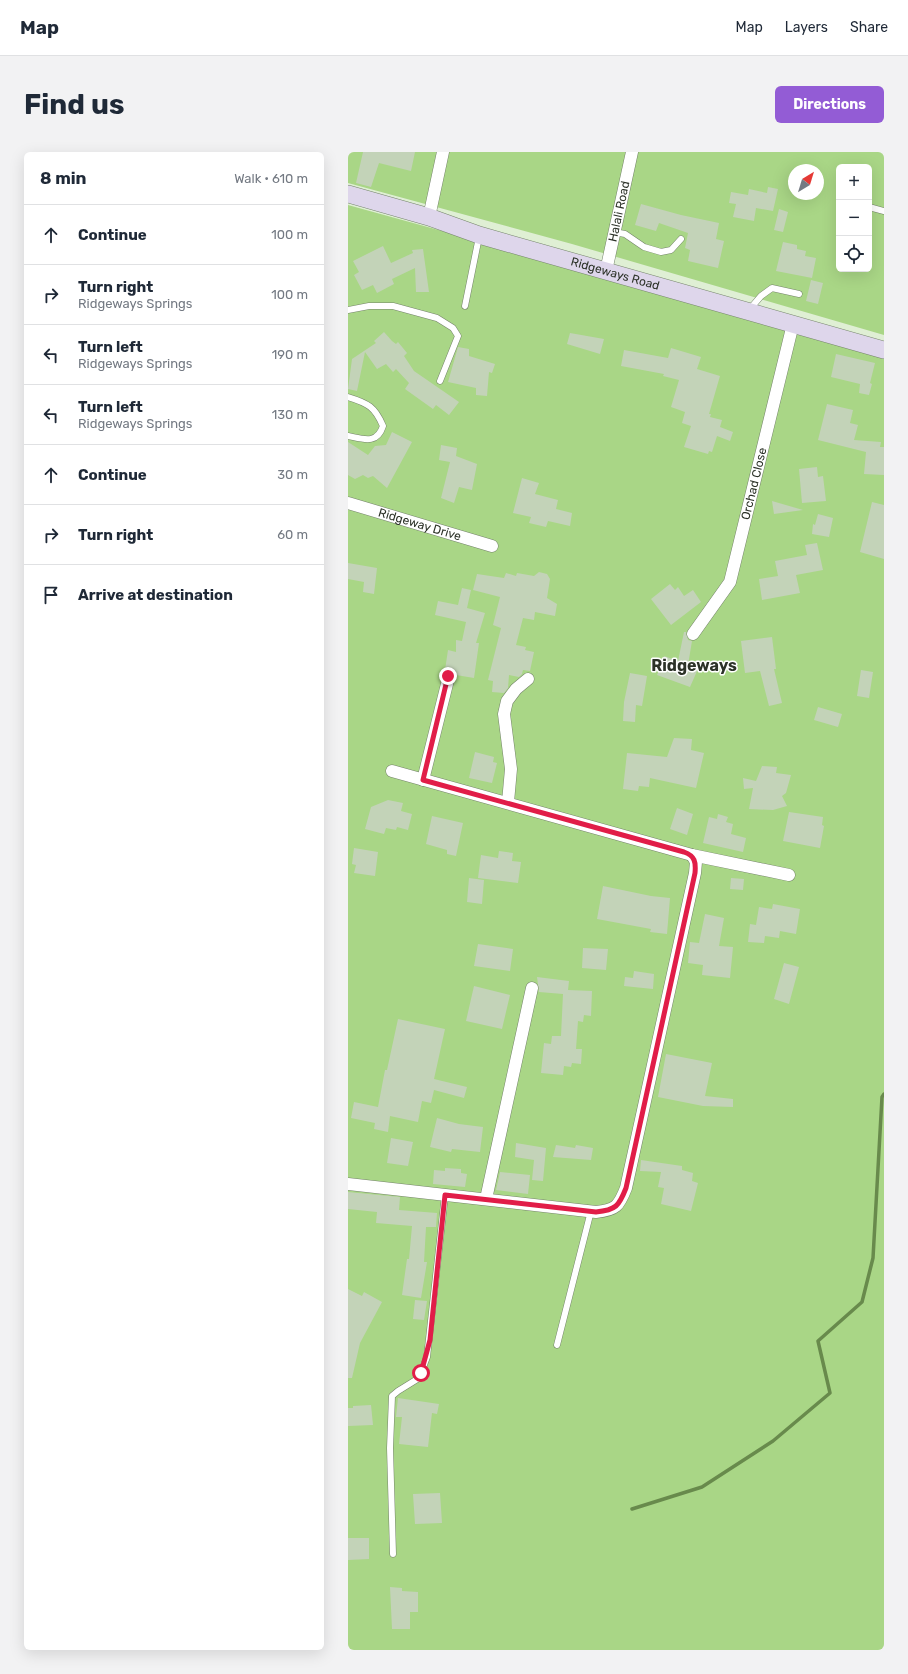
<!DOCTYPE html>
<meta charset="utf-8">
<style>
:root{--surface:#fff;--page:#f2f2f3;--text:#1f2937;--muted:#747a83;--line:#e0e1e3;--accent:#935cd5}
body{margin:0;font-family:Rubik,sans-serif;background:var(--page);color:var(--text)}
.controls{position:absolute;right:12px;top:12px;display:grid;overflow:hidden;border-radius:6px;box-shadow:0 4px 16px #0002}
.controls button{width:36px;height:36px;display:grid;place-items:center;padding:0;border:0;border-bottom:1px solid var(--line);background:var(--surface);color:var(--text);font:20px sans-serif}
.compass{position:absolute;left:440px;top:12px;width:36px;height:36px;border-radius:50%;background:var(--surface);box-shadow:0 4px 16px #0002;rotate:38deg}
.stop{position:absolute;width:12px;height:12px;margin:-9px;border:3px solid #e11d48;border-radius:50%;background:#fff}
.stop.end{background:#e11d48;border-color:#fff;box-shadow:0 1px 4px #0008}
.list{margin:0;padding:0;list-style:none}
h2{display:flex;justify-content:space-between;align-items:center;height:52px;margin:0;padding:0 16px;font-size:17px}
h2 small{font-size:13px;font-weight:400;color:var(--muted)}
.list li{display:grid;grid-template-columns:26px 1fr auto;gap:12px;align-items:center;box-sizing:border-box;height:60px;padding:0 16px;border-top:1px solid var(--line)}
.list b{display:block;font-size:15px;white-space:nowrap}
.list p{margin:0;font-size:13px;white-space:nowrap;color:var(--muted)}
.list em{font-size:13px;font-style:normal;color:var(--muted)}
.icon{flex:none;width:22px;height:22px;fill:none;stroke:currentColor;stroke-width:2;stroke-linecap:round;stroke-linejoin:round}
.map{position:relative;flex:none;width:536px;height:1498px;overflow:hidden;border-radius:6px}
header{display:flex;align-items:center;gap:24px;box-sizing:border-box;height:56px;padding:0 20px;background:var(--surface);border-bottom:1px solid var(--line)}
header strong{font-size:19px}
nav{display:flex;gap:22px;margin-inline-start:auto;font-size:14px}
.intro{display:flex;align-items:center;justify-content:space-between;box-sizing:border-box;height:96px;padding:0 24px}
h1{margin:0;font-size:28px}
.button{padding:10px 18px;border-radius:6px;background:var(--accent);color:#fff;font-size:14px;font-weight:700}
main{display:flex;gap:24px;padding:0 24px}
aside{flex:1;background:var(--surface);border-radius:6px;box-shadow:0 4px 16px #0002}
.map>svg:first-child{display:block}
.green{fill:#a9d686;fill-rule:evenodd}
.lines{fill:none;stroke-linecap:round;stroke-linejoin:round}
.stream{stroke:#688a4c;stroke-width:3.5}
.building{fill:#c3d3b8}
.lane-casing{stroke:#75846b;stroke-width:7}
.street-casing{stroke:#75846b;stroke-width:13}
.secondary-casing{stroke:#75846b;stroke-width:18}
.lane{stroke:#fff;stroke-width:6}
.street{stroke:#fff;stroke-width:12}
.secondary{stroke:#ded6eb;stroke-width:17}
.route{stroke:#e11d48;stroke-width:5}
.labels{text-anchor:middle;stroke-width:3;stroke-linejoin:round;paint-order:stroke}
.street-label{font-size:12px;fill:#2c3228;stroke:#fff}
.district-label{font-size:16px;font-weight:bold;fill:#2c3228;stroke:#fff}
</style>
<header>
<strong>Map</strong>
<nav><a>Map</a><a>Layers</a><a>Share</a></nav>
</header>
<div class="intro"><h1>Find us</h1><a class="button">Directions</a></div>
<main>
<aside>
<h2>8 min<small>Walk · 610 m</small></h2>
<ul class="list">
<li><svg class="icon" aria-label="ahead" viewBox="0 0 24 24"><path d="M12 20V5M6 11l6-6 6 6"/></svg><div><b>Continue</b></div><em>100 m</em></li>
<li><svg class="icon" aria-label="right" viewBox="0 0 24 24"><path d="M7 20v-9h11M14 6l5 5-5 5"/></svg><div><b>Turn right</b><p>Ridgeways Springs</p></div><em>100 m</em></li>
<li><svg class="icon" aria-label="left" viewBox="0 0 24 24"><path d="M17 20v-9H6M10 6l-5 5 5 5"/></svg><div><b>Turn left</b><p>Ridgeways Springs</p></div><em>190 m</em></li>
<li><svg class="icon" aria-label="left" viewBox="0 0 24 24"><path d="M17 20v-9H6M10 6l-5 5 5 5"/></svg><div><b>Turn left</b><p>Ridgeways Springs</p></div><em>130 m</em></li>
<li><svg class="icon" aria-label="ahead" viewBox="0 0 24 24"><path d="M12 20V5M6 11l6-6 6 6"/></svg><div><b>Continue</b></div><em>30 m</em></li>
<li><svg class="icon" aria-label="right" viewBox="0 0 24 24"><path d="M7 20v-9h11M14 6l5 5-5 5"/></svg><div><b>Turn right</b></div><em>60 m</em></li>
<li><svg class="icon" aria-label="arrive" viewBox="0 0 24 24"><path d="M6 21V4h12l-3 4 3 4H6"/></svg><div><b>Arrive at destination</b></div></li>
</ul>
</aside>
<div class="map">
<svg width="536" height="1498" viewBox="0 0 536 1498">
<rect width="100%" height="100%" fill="#dfefd4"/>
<path class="green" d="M0,0H536V183L224,92L0,31ZM491,15H521V117H491ZM446,18H470V42H446Z
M0,53L536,201V1498H0Z"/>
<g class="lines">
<path class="stream" d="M284,1357L354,1335L425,1289L482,1241L470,1189L514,1150L525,1106L534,945L536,942"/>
</g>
<path class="building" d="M15,0H67L63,19L31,11L23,35L8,31Z
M420,35L430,37L425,59L408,56L406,69L385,65L388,52L381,51L383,40L400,43L401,37L419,41Z
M293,52L333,63L371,71L368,87L376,89L370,116L340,109L342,98L337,96L340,81L311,71L308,79L287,73Z
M431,57L440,60L435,80L426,78Z
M435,90L449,93V97L458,99L457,104L468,106L464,126L428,119Z
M35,94L43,111L65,101L64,98L75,97L81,140H68L67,116L44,127L46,132L29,141L25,133L14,138L6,123L11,120L5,109Z
M463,128L475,131L470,152L458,149Z
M36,180L44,189L48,192L50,190L59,201L56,204L66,219L111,250L101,263L88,253L85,257L57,237L61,231L48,217L45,220L38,212L29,217L17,200L9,239L0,237L4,207L28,191L26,189Z
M222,181L256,187L252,202L219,192Z
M110,195L121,197V204L147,212L144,221L141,220L139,244L128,243V236L100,230Z
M323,196L353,205L349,217L372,224L361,262H363L362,265L374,268L372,275L385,280L382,289L369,284L364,300L361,299L360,302L336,295L343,274L334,271L337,260L323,255L331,228L315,224L316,222L273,214L276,198L320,206Z
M488,202L527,211L522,231L524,232L521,243L511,241L512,232L483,225Z
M479,252L505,258L502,271L510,273L506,288L533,290L532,295H536V323L516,322L518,300L470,288Z
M44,280L64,290L39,336L25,324L20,326L15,323L7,327L0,323V290L20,303L27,294L38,293Z
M93,293L109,296L108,304L129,312L124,338L111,335L106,351L93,346L102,310L91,308Z
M469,315L470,325L475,324L478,349L454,351L451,317Z
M174,326L191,331L187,342L210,348L208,357L224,361L222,374L200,369L198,375L181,371L183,365L165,361Z
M424,349L455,358L426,362Z
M524,350L536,353V407L512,400Z
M470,362L485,366L481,385L464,382L465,372L467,373Z
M469,391L475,418L448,423L452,441L414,448L411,427L430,424L427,409L459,403L457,393Z
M0,411L29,416L26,442L15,440L16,430L0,427Z
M191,420L199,422L202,427L199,446L209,452L207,464L187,460L186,468L175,466L168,493L178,495L177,498L186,500L182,519L175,518L174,522L171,525L161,523L160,536L156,541L144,540L145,529L140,528L153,476L145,473L152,445L125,438L129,422L156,426L158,421L168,424L169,421L186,424Z
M322,432L327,438L330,435L336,444L345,438L353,450L323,473L303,447Z
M114,436L123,438L119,456L137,461L128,491H131L126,526L108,523L103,517L97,518L100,498L108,500V488L114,489L118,470L87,463L90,449L110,453Z
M336,480H338L340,488L344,489L340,513L350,517L342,535L309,523L316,504L330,509Z
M424,485L428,517H426L434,551L421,554L412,519L397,521L393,489Z
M513,518L525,520L521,546L509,544Z
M282,521L299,524L294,554L288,553L287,570L275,569L276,550Z
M470,555L494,562L490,575L466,568Z
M326,586L344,587L343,598L356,601L348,636L302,626L301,635L291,634L290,639L275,637L279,601L319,605Z
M127,600L146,605L145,610L149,611L144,631L121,626Z
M414,614L429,615L428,621L443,623L438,641L434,644L439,654L425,658L401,657L405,636L396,637L395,626L408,629Z
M40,648L55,651L53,659L64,662L60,678L49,675L48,678L38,676L36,682L17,677L23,655Z
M329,656L345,662L339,683L322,677Z
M441,660L475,665L474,673L476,674L472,696L435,689Z
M370,662L380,665L378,670L385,672L383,682L398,686L395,700L355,691L361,665L369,667Z
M84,664L115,671L108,704L99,702V698L78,692Z
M6,696L30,700L27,724L6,721L8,713L4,712Z
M151,699L165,701L164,709L173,710L170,731L130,726L133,703L150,706Z
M121,726L136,728L134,752L119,750Z
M383,726L396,727L395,738L382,737Z
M255,734L303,744L322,746L319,782L302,780L303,777L249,767Z
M425,752L452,757L448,782L432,779L431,786L417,784L416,791L400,790L402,772L408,773L411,755L424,757Z
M357,762L376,766L371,794L385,795L382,826L354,823L355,813L340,811L342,790L351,791Z
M130,792L165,797L162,819L126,814Z
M235,796L260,797L258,818L234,816Z
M436,811L451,815L441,852L426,847Z
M286,819L306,822L305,837L276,834L277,825L285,826Z
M189,825L221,829L220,838L244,839L243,864L236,863L235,870L230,869L228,897H234L233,912L224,911L223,915L216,914L215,923L193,921L196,891L203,892L204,884H213L215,842L191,840Z
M126,834L162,843L154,877L118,869Z
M50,867L97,877L86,927L119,935L116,946L86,938L83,951L74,949L70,970L42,964L40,980L26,977L27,971L3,966L6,950L30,955L37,918H39Z
M318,902L364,911L357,944L385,947V955L355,954L310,945Z
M89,966L111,972L135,975L132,1000L104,997L103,1000L82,995Z
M43,986L65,990L60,1014L39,1011Z
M168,991L198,996L195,1029L184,1028L186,1008L167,1005Z
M208,993L227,996L228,993L245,996L243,1008L205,1005Z
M293,1008L334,1014V1018L345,1021L344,1029L350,1031L343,1059L313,1052L316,1036L310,1035L313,1020L292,1019Z
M97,1016L113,1017V1021L119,1022L117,1035L85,1032L86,1018L97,1019Z
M152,1020L182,1023L180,1042L148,1038Z
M0,1040L52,1045L51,1058L89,1061L88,1075H78L76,1110H79L73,1146L54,1143L59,1107H61L64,1074L28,1071L29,1060L0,1057Z
M0,1137L14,1144L16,1140L34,1150L12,1191L4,1226H0Z
M67,1148L79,1149L76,1168L65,1167Z
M50,1246L91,1252L89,1262L84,1261L80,1295L51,1292L54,1265H48Z
M23,1253L25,1273L0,1274V1256H5V1254Z
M92,1341L94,1371L67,1372L65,1342Z
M0,1386H21V1407L0,1408Z
M42,1435L54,1436V1439L70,1440V1460H62V1477H44Z"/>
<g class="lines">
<defs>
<path id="lane" d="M521,55L536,59
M266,80L277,82L296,95L313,100L323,98L333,87
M117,154L131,85
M0,158L21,154H45L89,166L105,176L110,184L92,229
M401,158L413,144L424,136L451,142
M0,245C20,251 27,255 35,274C29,293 15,287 0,284
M209,1193L243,1059
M45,1402L42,1296L44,1244L50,1239L71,1226L79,1205L97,1043"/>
<g id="street">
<path d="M81,65L95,0"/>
<path id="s1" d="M258,119L284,0"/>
<path id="s2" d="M0,351L144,394"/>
<path id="s3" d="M345,482L382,430L445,172"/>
<path d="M44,619L344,703L441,723"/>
<path d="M75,628L101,524"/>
<path d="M160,650L163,617L156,562L159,549L168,537L180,527"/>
<path d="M0,1032L248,1060C268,1058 271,1054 278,1036L347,721L348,710L344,703"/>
<path d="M138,1047L184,836"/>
</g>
<g id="secondary">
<path id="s4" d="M0,42L81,65L131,83L536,198"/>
</g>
</defs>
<use href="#lane" class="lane-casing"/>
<use href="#street" class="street-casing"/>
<use href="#secondary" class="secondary-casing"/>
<use href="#lane" class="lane"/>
<use href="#street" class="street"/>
<use href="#secondary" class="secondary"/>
</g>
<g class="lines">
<path class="route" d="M73,1221L82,1188L97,1043L248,1060C268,1058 271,1054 278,1036L347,721C348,710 347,704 336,700L75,628L100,524"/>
</g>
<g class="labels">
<g class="street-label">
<text dy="4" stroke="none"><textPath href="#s1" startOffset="61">Halali Road</textPath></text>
<text dy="4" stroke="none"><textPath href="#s4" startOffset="279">Ridgeways Road</textPath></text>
<text dy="4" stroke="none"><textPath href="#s3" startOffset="165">Orchad Close</textPath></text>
<text dy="4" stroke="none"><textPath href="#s2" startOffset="75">Ridgeway Drive</textPath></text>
</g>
<g class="district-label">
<text x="346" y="519">Ridgeways</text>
</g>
</g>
</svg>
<div class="controls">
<button>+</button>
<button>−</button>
<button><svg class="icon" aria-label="locate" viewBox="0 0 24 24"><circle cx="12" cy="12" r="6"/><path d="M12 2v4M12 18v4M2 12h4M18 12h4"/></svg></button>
</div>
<svg class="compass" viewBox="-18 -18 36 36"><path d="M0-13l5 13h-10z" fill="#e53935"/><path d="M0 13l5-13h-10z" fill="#747a83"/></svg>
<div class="stop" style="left:73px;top:1221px"></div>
<div class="stop end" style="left:100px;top:524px"></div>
</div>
</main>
